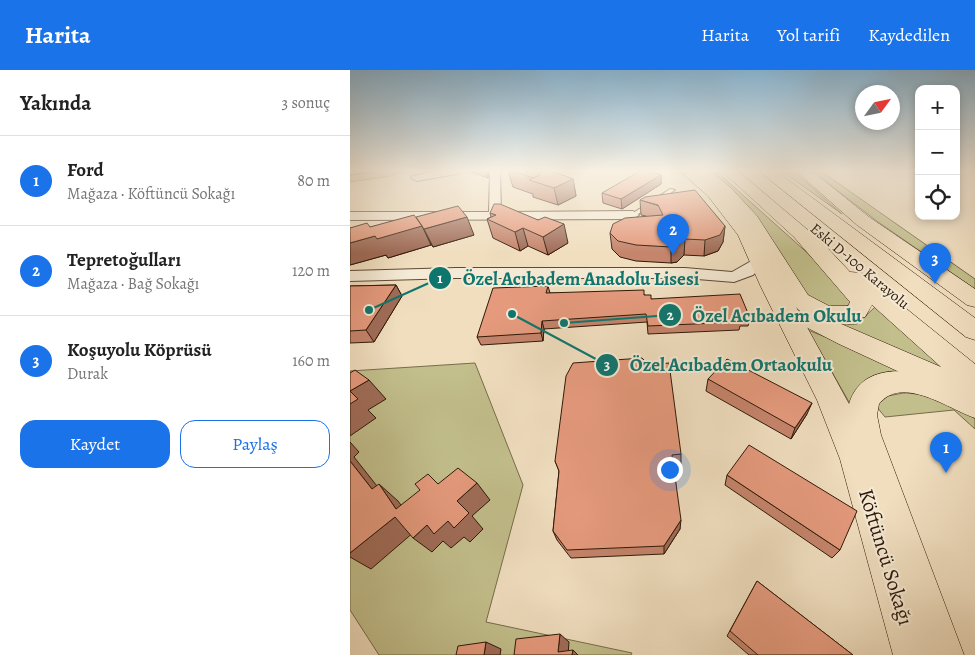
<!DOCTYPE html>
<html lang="tr">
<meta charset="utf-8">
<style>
:root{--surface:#fff;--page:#f2f2f2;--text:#222;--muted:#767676;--line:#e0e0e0;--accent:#1a73e8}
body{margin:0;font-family:Alegreya,serif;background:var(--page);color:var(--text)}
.controls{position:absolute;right:15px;top:15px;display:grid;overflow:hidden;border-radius:10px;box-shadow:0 2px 8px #0003}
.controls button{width:45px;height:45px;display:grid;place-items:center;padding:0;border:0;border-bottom:1px solid var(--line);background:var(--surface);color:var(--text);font:25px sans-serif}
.compass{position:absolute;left:505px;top:15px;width:45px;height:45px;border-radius:50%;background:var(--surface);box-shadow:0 2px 8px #0003;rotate:57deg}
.you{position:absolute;left:319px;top:399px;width:18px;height:18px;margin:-12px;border:4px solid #fff;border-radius:50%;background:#1a73e8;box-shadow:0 0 0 8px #1a73e833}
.badge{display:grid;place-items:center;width:32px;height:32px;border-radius:50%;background:var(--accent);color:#fff;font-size:16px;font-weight:700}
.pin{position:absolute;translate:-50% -41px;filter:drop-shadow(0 1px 2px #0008)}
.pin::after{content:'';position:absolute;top:26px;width:18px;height:15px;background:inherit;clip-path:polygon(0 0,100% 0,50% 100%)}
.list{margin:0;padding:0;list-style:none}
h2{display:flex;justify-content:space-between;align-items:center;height:65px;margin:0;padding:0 20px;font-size:21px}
h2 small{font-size:16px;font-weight:400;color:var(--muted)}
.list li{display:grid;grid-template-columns:32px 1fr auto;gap:15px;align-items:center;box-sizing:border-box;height:90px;padding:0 20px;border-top:1px solid var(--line)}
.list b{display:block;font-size:19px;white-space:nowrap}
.list p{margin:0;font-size:16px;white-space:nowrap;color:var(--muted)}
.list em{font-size:16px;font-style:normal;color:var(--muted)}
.actions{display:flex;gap:10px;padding:15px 20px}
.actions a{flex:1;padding:11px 0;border:1px solid var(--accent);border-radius:15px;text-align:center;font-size:18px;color:var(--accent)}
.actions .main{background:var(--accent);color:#fff}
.icon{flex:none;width:28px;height:28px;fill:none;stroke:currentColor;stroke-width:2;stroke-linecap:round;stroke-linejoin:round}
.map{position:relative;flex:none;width:625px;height:585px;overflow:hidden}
header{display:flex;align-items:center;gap:30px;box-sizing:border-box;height:70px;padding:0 25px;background:var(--accent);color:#fff}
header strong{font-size:24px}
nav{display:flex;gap:28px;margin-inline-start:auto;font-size:18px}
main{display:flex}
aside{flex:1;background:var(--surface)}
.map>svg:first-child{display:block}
.green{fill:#c2bf8c;stroke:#786c4a}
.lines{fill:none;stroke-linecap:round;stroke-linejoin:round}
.lane-casing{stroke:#5f4a36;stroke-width:2}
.street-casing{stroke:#5f4a36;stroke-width:2}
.primary-casing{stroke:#2f1908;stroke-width:1}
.highway-casing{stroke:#2f1908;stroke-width:1}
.path{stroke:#2f1908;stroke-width:2;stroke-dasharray:2.5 1;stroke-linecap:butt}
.lane{fill:#f5ead5;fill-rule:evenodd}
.street{fill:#f5ead5;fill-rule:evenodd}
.primary{fill:#f0debf;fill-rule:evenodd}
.highway{fill:#f0debf;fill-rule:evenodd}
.wall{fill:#c5846c;stroke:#2f1908}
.shaded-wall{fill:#a06c58;stroke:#2f1908}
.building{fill:#e59a7d;stroke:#2f1908}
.labels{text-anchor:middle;stroke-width:4;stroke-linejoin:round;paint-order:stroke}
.far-street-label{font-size:15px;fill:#2f1908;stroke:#f5ead5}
.near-street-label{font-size:21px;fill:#2f1908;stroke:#f5ead5}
.leader{fill:none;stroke:#0f766e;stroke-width:2}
.callout-dot{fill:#0f766e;stroke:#f5ead5;stroke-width:2}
.mark-label{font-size:15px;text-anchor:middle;font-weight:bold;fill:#fff}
.callout-label{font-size:19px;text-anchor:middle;font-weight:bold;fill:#0f766e;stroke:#f5ead5;stroke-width:4;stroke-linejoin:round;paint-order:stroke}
</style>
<header>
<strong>Harita</strong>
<nav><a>Harita</a><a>Yol tarifi</a><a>Kaydedilen</a></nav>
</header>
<main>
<aside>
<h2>Yakında<small>3 sonuç</small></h2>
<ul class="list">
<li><span class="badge">1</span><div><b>Ford</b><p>Mağaza · Köftüncü Sokağı</p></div><em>80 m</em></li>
<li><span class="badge">2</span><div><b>Tepretoğulları</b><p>Mağaza · Bağ Sokağı</p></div><em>120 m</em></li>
<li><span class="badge">3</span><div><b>Koşuyolu Köprüsü</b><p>Durak</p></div><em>160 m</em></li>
</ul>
<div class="actions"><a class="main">Kaydet</a><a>Paylaş</a></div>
</aside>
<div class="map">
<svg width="625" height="585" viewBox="0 0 625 585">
<rect width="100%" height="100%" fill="#f0debf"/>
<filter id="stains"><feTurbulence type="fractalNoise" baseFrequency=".004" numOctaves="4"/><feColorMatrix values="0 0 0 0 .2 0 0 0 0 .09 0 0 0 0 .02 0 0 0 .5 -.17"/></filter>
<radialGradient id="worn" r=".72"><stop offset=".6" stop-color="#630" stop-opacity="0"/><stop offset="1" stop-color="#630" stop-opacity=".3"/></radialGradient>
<path class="green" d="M0,101H55L40,106L0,112Z
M356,101H366L501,222C505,249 473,235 459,231Z
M432,101H443L492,144Z
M462,101L475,104L625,209V219L528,152Z
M525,237L614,316L491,255L507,254Z
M458,260L574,307L503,339Z
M125,293L173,415L136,552L282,583L281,585H29L0,540V301Z
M553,323C577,323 607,334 625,349V359L604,340L535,347L526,336L538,326Z"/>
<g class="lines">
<defs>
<path id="lane" d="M320,119L325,120L285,146L280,145Z"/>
<path id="street" d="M86,101H111L106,104L67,111L61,108L63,106Z
M140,101H150L151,142L283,141L289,145L283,149L0,150V142H139Z
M410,186L415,188L418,191L403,205L384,212L335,208H106L0,211V201L106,198H335L382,202Z"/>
<path id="primary" d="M330,101H347L370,120L404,160L499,334C515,280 590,305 625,322V348C600,340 552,304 529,334L527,345L531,365L614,585H543L490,389L467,330L410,215L388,165L358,126Z"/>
<path id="highway" d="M343,101H360L381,118L407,146L458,225L479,236H498L500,232L444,167L372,101H388L472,172L500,202L512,203L625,294V345L614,342L573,313L489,274L448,253L445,247L450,241L438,230L393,152L369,124ZM522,235L591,297L489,253L515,247Z
M409,101H426L625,248V270L616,267Z
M446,101H462L519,147L625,219V237L617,235L507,155Z"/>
</defs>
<use href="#lane" class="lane-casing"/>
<use href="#street" class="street-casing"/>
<use href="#primary" class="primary-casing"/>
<use href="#highway" class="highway-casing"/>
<path class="path" d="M0,105L28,101"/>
<use href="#lane" class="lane"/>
<use href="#street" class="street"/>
<use href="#primary" class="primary"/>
<use href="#highway" class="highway"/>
</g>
<path class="wall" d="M118,101H139L138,108Z
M158,101H202L223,109L226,126L208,135L183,127V124L163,117Z
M311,105V114L272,139L253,133L252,123Z
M290,130L375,156L373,172L368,181L354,186L334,185L327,192L321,193L286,191L270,187L262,179L260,163L296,146L291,145Z
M140,143L218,173L198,185L178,176L170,181L143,168L137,149L141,147Z
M67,149L124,165L83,177L80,173L81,175L38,188L36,185L0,195V158L20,157Z
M46,215L52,226L24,272L0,273V216Z
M198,216L200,223L295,225L301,229L400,248L398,256H390L389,260L298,264L297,252L194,259L193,271L131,275L127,267Z
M358,309L457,344L441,369L356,321Z
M331,384V394L324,395L330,459L314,484L221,488L207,470L203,461L209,401L205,391Z
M377,405L490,480L482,488L375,415Z
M407,511L503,585H399L377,566Z"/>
<path class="shaded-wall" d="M136,101H139L138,108Z
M311,105V114L272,139L271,129Z
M223,109L226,126L208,135L204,118Z
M117,147L124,165L83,177L74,159Z
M214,154L218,173L198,185L193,167Z
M72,156L81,175L38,188L36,185L0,195V173L25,166Z
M375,156L373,172L368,181L354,186L355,170Z
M173,158L178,176L170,181L165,162Z
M335,169L334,185L327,192L321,193V177Z
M46,215L52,226L24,272L16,260Z
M192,251L194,259L193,271L191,263Z
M19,310L36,329L18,340L26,348L0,366V321Z
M462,333L457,344L441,369L445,358Z
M0,372L9,382L4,387L42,435L22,419L0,391Z
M127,413L140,430L122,446L133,459L120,472L114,467L101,478L93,471L82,482L63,468L77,455L98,451L107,431Z
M29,414L48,431L65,454L46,439Z
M45,447L64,462L21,499L0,487V483Z
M331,450L330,459L314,484V476Z
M210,564L219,572L218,585L208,582Z
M136,572L151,579L150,585H134Z
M223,580L228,585H222Z"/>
<path class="building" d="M162,101H202L223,109L204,118L179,110L190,105L183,108Z
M290,101H298L311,105L271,129L252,123Z
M345,120L375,156L370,165L355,170L335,169L327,176L321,177L286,175L268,171L260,163L263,154L275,148L313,145L308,135L290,130L295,127Z
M144,134H150L188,150L195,147L214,154L193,167L173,158L165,162L137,149L146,145L140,143Z
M108,136L117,147L74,159L66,147Z
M64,145L72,156L27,169L25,166L0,173V158L17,153L20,157Z
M46,215L16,260L0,261V216Z
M198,216L196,223L294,220V225H301V229L390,224L400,248H389L390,252L298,256L296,244L192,251L191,263L127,267L143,218Z
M292,288L299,295L319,293L331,384L322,385L331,450L314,476L217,480L203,461L209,401L205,391L216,306L223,293Z
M377,289L462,333L445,358L358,309Z
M5,300L19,310L0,321V303Z
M0,321L8,329L0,334Z
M399,375L507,441L490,480L377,405Z
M0,391L22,419L29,414L46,439L70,420L65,414L78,404L88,414L108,398L127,413L107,431L119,443L104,458L98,451L84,464L77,455L63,468L45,447L0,483Z
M407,511L503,585H408L380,561Z
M210,564L208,582L223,580L222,585H164L166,569Z
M136,572L134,585H106L108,576Z"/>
<linearGradient id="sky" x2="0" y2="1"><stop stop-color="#89b7d5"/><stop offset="0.55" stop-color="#f8f0e2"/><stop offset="1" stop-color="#f8f0e2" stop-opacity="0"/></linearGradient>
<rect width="625" height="183" fill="url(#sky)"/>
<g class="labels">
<g class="far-street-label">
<text transform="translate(510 196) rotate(40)" y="5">Eski D-100 Karayolu</text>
</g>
<g class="near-street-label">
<text transform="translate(536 487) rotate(73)" y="7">Köftüncü Sokağı</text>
</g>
</g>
<path class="leader" d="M19 240L90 208M214 253L320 245M162 244L257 295"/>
<g class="callout-dot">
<circle cx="19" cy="240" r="5"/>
<circle cx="214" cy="253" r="5"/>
<circle cx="162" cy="244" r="5"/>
<circle cx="90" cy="208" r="12"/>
<circle cx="320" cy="245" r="12"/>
<circle cx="257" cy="295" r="12"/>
</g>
<g class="mark-label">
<text x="90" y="213">1</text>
<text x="320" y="250">2</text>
<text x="257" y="300">3</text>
</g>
<g class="callout-label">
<text x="231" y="215">Özel Acıbadem Anadolu Lisesi</text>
<text x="427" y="252">Özel Acıbadem Okulu</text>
<text x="381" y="301">Özel Acıbadem Ortaokulu</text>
</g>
<rect width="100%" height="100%" filter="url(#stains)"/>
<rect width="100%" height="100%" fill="url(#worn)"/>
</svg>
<div class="controls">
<button>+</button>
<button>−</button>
<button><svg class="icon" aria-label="locate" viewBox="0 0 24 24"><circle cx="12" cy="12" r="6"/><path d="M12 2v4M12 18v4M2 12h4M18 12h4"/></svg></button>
</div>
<svg class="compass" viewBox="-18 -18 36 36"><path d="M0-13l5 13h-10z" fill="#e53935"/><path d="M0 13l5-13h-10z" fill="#767676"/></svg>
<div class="you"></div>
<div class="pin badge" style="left:596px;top:403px">1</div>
<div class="pin badge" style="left:323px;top:185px">2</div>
<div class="pin badge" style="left:585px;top:214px">3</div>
</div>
</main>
